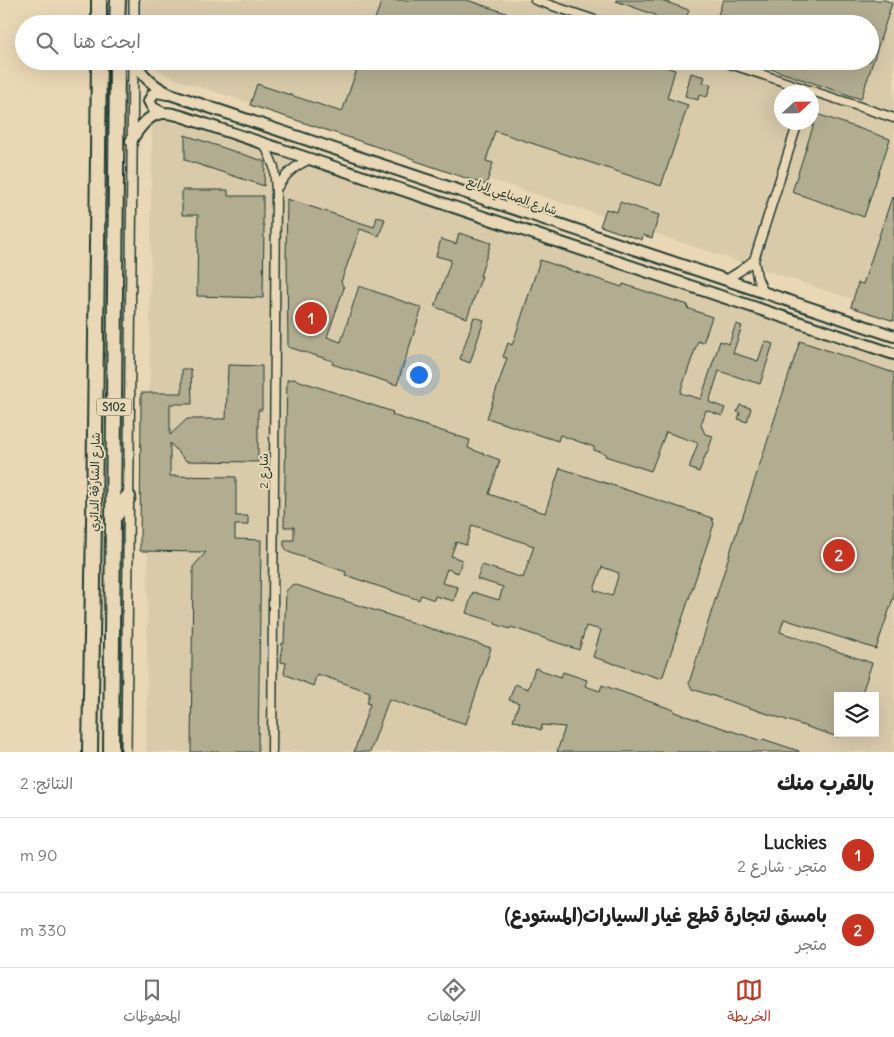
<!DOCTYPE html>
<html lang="ar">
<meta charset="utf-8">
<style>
:root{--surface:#fff;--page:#f2f2f2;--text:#222;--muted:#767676;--line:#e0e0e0;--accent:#c8321e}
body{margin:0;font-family:Delius,"Playpen Sans Arabic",sans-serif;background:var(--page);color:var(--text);direction:rtl}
.controls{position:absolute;right:15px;bottom:15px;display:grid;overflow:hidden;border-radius:0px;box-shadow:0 5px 20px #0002}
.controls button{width:45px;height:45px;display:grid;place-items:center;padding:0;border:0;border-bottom:1px solid var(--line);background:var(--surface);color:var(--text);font:25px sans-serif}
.compass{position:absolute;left:774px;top:85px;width:45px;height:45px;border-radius:50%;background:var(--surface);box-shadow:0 5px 20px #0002;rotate:68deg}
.you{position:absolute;left:418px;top:374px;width:18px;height:18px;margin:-12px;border:4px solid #fff;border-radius:50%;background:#1a73e8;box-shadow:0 0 0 8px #1a73e833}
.badge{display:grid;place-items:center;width:32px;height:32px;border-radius:50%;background:var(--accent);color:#fff;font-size:16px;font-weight:700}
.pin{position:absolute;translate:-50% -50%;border:2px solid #fff;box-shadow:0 1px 5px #0006}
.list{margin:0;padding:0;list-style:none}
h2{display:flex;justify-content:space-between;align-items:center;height:65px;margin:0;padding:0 20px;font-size:21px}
h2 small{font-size:16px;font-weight:400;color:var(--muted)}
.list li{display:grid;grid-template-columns:32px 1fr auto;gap:15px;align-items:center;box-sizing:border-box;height:75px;padding:0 20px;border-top:1px solid var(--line)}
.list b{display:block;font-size:19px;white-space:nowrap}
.list p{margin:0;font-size:16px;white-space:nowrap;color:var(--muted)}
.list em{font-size:16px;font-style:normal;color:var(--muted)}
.icon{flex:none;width:28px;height:28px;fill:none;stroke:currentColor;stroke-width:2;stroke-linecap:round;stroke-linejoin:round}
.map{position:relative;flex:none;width:894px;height:752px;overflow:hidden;direction:ltr}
.search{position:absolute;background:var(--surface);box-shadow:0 5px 20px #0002;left:15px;right:15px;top:15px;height:55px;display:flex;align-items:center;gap:12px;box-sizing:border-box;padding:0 18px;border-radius:28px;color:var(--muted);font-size:19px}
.sheet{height:215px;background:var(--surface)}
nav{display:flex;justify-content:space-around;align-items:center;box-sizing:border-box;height:70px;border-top:1px solid var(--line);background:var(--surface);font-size:14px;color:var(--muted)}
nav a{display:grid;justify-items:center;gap:2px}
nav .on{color:var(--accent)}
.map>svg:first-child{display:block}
.built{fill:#d9caaa;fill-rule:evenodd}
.building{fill:#b2ac91;stroke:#1f3d34;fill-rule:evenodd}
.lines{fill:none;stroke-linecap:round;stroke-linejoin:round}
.minor-casing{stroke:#1f3d34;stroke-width:11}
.tertiary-casing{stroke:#1f3d34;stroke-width:12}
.secondary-casing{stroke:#1f3d34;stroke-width:14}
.motorway-casing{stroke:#1f3d34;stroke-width:18}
.minor{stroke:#ead7b5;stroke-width:8}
.tertiary{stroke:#ead7b5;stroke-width:9}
.secondary{stroke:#ead7b5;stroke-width:10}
.motorway{stroke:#ead7b5;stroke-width:14}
.labels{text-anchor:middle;stroke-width:4;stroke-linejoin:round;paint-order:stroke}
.shield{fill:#ead7b5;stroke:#5c6b5b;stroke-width:1}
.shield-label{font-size:11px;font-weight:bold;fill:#1f3d34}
.street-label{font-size:12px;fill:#1f3d34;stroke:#ead7b5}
</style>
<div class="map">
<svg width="894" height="752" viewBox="0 0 894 752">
<rect width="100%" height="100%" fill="#ead7b5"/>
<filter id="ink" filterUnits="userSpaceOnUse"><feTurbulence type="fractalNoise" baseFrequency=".02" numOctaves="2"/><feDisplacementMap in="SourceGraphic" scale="10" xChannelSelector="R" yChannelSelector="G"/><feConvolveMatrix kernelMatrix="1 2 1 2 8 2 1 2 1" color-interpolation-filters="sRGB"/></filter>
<g filter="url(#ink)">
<path class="built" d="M136,0H894V313L539,195L178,80L142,61H870V24H135ZM782,92H812V122H782Z
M152,115L894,358V752H146ZM838,696H875V733H838Z"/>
<path class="building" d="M382,0H467L533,22L532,24H373Z
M616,0H660L689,10L684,24H652L655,15L616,1Z
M723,0H885L892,3L861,99L753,63V61H870V24H715Z
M360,61H648L675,70L667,98L688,105L661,186L495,131L486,161L493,163L486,185L413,160L414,159L250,105L257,84L342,112Z
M691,73L705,77L703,82L711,85L707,97L699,95L698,100L685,96Z
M817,114L890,139L864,217L792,192Z
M185,135L263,161L265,164L264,186L185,160Z
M182,190H228V196H263V225H264L263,298L197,296L198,215H182Z
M892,197H894V321L851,307L858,283L863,284Z
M287,199L374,227L377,217L385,219L379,236L360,229L341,282L344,288L327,337L341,342L359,286L422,308L397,385L332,364L333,361L288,347L287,257H286Z
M620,202L659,215L652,238L643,235L642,240L600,226L606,209L617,212Z
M459,233L491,243L480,276H482L467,318L435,307L451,260L436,256L441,239L456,244Z
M540,260L622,287L623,284L688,305L687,308L712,317L703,343L698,341L680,393L701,399L720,341L729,344L736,324L742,326L733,353L758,361L765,341L773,344L760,384L719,371L709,402L725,408L722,416L706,410L701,425L705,434L713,436L707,454H706L699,472L689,468L698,443L666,432L651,471L605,456L606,454L594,450V447L560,435L558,441L487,418L507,358L503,357L508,343L512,345L514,340Z
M474,317L484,320L470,363L460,359Z
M800,341L894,373V596L876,649L784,619L780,632L872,663L861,696H838V737L692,689L689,683L740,521L741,522Z
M228,365L262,366V410H258V462L186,461L170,443V476L236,477V516H248V525H235V539L261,540L258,752H191L193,567L206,552L140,551L141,393H182V369H191L192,404H170V435L187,419H226Z
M294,379L393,412L392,415L470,440L468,448L500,460L489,494L545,513L560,468L712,518L714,524L663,676L659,678L593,657L601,630L586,626L579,650L511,627L510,629L495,624V622L466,613L473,592L499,600L503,587L477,579L482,565L523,578L534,546L472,525L466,545L456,542L451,556L462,560L458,573L447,569L442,583L458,587L454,601L435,596L434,600L421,595L419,600L345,575L346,572L288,552L284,546V540H294V527H284L287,380ZM602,567L619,573L612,596L594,590Z
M740,405L751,408L747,422L738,419L740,413L737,412Z
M293,584L491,648L466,724L389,699L370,752H354L370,704L367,703L370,692L317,674L313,686L284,674L286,663L281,662L282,643L284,644L286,591Z
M535,668L561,677L563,672L587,680L585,686L600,691L602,685L674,710V712L762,741L763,739L799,751V752H557L565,727L542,725L541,730L513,720L519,703L509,700L515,684L528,689Z"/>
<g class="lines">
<defs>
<path id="minor" d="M535,0L607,24
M721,61L894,118
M265,145L274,167L276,190L272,752
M277,188C285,174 295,165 311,159
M726,280L740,271L754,260
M764,293L757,277L754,260L798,122"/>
<path id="tertiary" d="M134,24V0
M126,752L133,61"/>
<path id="secondary" d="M134,61C143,77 154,87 170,94L894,336
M163,113L153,108L149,101L153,94L157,92L167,94
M131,141C138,129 150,113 164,113C170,113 178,115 184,117L894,354"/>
<path id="motorway" d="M99,24V0
M117,24L118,0
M113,519L128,497
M90,752L94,522L99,61
M111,752L117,61"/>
</defs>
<use href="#minor" class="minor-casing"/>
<use href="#tertiary" class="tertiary-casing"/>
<use href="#secondary" class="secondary-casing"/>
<use href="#motorway" class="motorway-casing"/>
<use href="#minor" class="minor"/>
<use href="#tertiary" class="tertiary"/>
<use href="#secondary" class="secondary"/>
<use href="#motorway" class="motorway"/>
</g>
</g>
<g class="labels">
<rect class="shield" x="96.5" y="398.5" width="35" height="17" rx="4"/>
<g class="shield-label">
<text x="114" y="411">S102</text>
</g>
<g class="street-label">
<text transform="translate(512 196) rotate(19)" y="4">شارع الصناعي الرابع</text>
<text transform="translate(264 471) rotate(-90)" y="4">شارع 2</text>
<text transform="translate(95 482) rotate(-89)" y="4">شارع الشارقة الدائري</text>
</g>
</g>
</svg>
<div class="controls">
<button><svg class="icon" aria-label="layers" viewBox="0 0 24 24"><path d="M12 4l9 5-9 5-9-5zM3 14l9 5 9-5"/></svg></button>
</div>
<svg class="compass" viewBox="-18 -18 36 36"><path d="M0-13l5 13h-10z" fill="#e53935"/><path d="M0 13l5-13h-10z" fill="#767676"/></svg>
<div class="you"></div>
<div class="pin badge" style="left:311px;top:318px">1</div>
<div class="pin badge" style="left:839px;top:555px">2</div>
<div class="search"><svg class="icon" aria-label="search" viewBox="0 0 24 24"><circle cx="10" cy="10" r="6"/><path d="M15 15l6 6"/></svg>ابحث هنا</div>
</div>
<section class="sheet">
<h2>بالقرب منك<small>النتائج: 2</small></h2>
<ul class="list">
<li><span class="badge">1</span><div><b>Luckies</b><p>متجر · شارع 2</p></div><em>90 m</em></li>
<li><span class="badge">2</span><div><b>بامسق لتجارة قطع غيار السيارات(المستودع)</b><p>متجر</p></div><em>330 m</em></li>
</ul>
</section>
<nav>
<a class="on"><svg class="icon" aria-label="map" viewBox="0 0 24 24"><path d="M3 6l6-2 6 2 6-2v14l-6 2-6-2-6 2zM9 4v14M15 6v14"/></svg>الخريطة</a>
<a><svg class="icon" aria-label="directions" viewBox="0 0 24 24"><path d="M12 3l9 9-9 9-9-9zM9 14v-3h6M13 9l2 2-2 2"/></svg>الاتجاهات</a>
<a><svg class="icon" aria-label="saved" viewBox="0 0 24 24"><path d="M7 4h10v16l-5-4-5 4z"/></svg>المحفوظات</a>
</nav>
